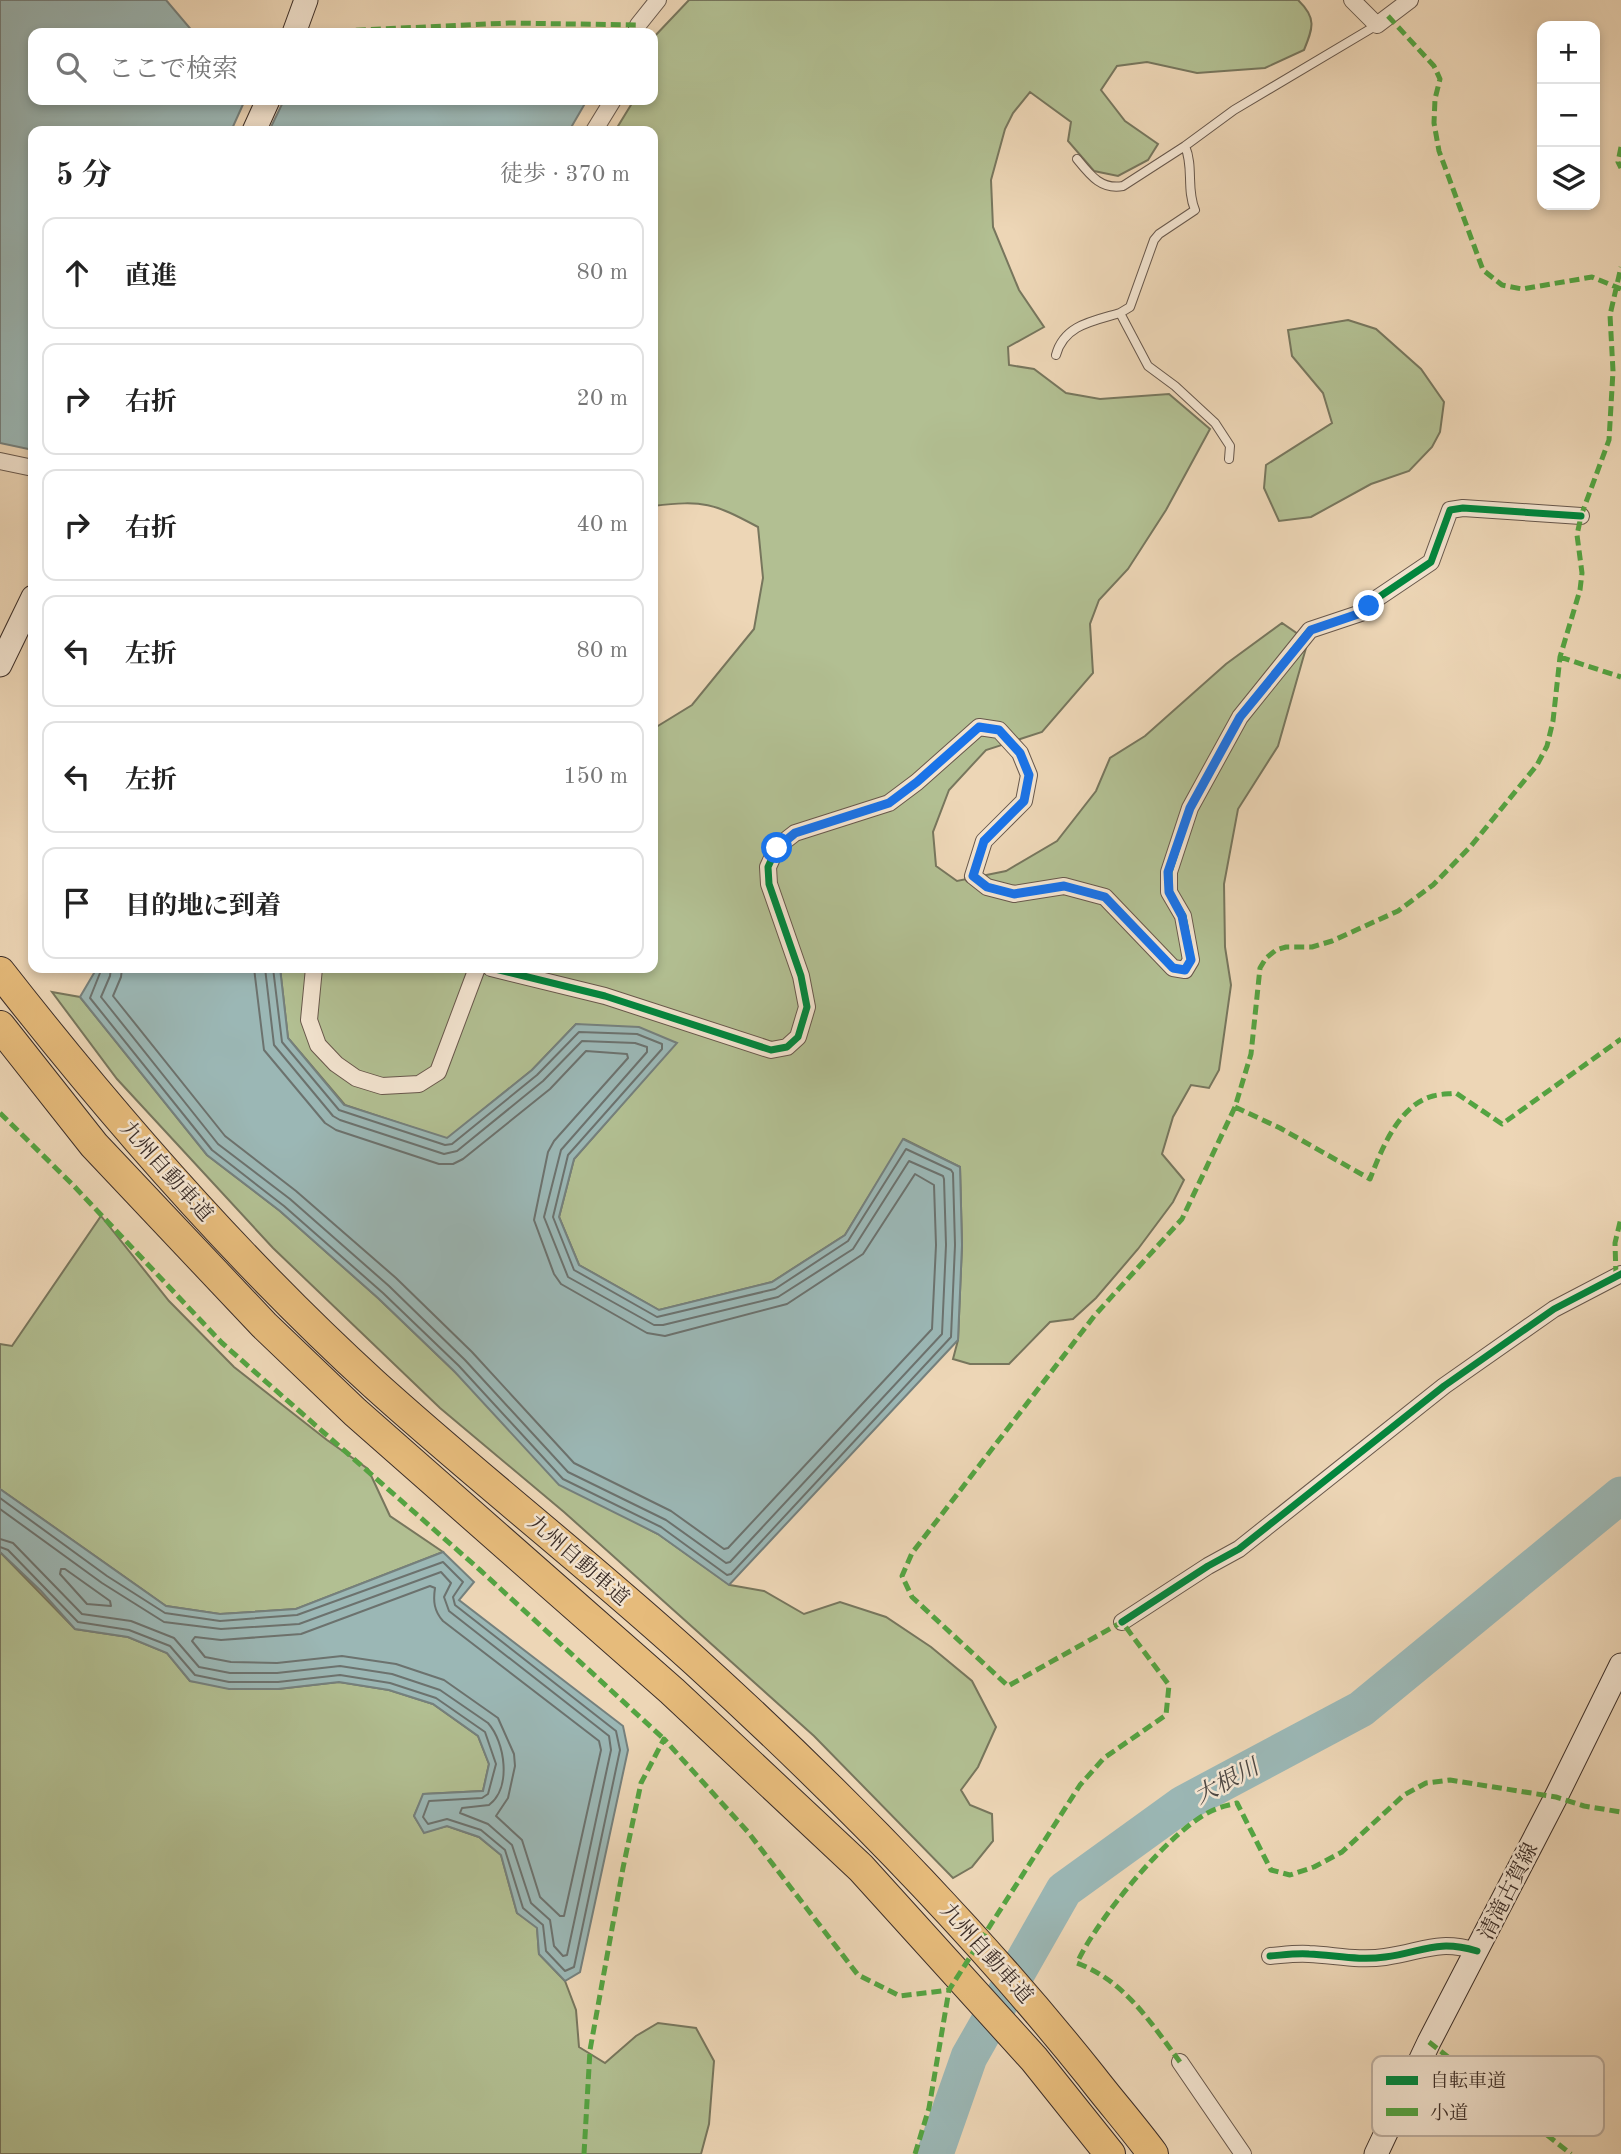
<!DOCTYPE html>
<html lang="ja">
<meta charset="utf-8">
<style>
:root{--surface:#fff;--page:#f6f6f6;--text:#222;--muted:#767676;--line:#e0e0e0}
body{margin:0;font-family:"Old Standard TT","Noto Serif JP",serif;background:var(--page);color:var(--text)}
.controls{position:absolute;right:21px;top:21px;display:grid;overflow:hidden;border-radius:14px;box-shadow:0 4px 10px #0003}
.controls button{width:63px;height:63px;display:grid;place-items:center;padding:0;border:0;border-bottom:2px solid var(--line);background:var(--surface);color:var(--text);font:35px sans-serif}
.stop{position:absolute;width:21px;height:21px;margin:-16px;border:5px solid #1a73e8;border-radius:50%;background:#fff}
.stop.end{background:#1a73e8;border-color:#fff;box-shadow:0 2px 7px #0008}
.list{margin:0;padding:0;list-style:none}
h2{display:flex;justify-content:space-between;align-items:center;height:91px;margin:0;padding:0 28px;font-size:30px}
h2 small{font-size:23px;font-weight:400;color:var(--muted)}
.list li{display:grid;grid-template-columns:46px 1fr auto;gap:21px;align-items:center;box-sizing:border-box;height:112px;margin:0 14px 14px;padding:0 14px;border:2px solid var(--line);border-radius:14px}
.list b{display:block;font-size:26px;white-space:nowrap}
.list em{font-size:23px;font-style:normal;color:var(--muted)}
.icon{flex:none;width:38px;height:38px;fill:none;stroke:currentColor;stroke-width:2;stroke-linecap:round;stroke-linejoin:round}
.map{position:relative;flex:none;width:1621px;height:2154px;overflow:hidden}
.search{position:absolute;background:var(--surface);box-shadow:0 4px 10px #0003;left:28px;top:28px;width:630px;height:77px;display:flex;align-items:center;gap:18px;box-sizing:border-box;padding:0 24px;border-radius:14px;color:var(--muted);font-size:26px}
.panel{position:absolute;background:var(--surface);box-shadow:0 4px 10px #0003;left:28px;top:126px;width:630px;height:847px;border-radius:14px}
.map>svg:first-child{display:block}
.green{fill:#b2bf92;stroke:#77765d;stroke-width:2}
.water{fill:#9bb7b5;stroke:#75807d;stroke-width:2}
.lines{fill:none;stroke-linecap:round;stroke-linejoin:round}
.shore{stroke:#6c726e;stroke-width:2}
.river{stroke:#9bb7b5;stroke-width:37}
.lane-casing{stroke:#68584c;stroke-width:10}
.street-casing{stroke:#68584c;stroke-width:18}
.secondary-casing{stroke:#3c2e28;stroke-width:25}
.highway-casing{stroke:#3c2e28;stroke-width:32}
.lane{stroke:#f3e4d0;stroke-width:8}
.street{stroke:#f3e4d0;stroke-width:16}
.secondary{stroke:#f3e4d0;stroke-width:23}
.highway{stroke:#e6bb7b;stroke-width:30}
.quiet{stroke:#54a442;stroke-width:5;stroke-dasharray:10 5;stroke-linecap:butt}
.cycleway-casing{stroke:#f3e4d0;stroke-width:11}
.cycleway{stroke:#00873e;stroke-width:7}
.route{stroke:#1a73e8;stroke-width:9}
.labels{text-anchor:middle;stroke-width:5;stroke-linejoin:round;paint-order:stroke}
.street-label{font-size:21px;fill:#3c2e28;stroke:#f3e4d0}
.water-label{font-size:23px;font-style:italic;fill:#4f4944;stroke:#f3e4d0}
.key{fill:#f3e4d0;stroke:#bcad9e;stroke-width:2}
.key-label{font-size:19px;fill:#3c2e28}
</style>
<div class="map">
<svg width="1621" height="2154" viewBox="0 0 1621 2154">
<rect width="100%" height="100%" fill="#edd6b6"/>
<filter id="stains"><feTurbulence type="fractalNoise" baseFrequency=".00286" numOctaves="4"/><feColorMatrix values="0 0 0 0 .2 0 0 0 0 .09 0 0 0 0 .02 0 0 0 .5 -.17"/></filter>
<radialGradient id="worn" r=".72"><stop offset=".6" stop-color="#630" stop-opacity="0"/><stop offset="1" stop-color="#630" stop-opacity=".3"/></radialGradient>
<path class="green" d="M689,0H1298C1317,18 1313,28 1304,50L1265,68L1197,73L1147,62L1117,66L1101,90L1125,121L1158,144L1148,160L1118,176L1094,171L1068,141L1071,122L1030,92L1013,113L1005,129L991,180L993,227L1019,290L1044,327L1008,347L1009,365L1034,369L1066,393L1100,399L1169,394L1210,429L1166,510L1128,569L1099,600L1090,624L1093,673L1042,732L986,750L949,790L933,832L936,866L957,881L1006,871L1057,841L1096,791L1110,758L1145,736L1226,664L1282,623L1308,641L1278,746L1238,809L1224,884L1225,947L1231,985L1219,1070L1209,1088L1191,1085L1173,1117L1162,1154L1184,1180L1173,1202L1138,1249L1096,1298L1073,1319L1050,1322L1009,1364H970L953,1359L958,1340L962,1245L960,1167L904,1139L845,1235L772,1282L659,1310L579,1265L559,1217L574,1159L676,1043L576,1024L532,1070L447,1139L345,1105L288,1038L280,968H653V729L692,705L754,629L763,578L758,527C713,503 704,500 653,506V131H615L634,100H653V38Z
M1348,320L1376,329L1421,369L1444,402L1440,432L1432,447L1409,471L1371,484L1311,517L1279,521L1264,488L1266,465L1332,423L1323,393L1292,356L1288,330Z
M52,992L80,997L207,1155L280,1211L378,1298L454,1371L612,1510L658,1534L730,1585L764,1591L804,1614L840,1602L886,1617L931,1647L972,1681L996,1727L978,1767L961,1790L970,1805L992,1814L993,1841L972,1867L953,1878L814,1736L564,1512L440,1408L273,1248L117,1079Z
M101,1216L169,1301L234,1367L327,1440L368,1469L390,1516L443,1552L296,1609L220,1614L166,1606L0,1489V1344L12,1346Z
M0,1552L75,1629L128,1637L167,1653L190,1681L278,1689L339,1682L389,1690L433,1704L478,1736L489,1764L483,1791L424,1794L414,1816L424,1832L447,1826L479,1837L501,1855L517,1913L537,1927L539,1954L565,1981L576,2010L579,2047L605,2063L636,2036L658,2023L696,2028L714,2061L709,2124L701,2154H0Z"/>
<path class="water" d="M0,0H166L194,33H33V100H245L231,131H33V450L0,443Z
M284,100H587L569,131H269Z
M97,968H280L288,1038L344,1105L447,1138L532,1070L576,1024L639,1027L677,1043L574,1159L559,1217L579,1265L659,1310L772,1282L845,1235L903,1139L960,1167L962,1245L958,1340L729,1585L658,1534L559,1485L454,1371L378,1298L280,1211L207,1155L80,997Z
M0,1489L166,1606L220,1614L296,1609L443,1552L474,1582L459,1600L623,1726L628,1750L580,1972L565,1981L539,1954L537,1928L517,1913L501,1855L479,1837L447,1826L424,1833L414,1816L423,1794L483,1791L489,1764L478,1736L433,1704L389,1690L339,1682L278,1689H229L190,1681L167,1653L128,1637L75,1629L41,1591L0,1552Z"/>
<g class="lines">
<path class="shore" d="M102,968L90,998L212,1150L284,1206L383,1293L459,1366L563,1479L661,1527L727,1575L731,1574L951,1337L955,1245L953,1173L951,1170L906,1149L848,1241L775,1289L657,1317L574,1270L553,1217L568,1155L662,1049V1044L637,1034L579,1032L537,1075L452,1144L445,1145L339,1110L282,1042L273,968
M111,968L110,976L101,997L218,1144L290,1199L389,1286L465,1360L568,1472L666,1520L726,1563L730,1562L942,1334L946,1245L944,1179L943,1176L909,1161L853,1249L778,1297L663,1325H654L568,1277L544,1217L561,1150L647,1052V1047L635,1043L582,1041L543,1081L457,1151L444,1154L340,1120L333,1116L274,1045L265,968
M122,968L121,977L113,996L225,1136L296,1191L396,1278L472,1352L574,1463L671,1511L724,1549L728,1548L932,1329L936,1245L934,1185L915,1174L863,1254L787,1304L665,1336L647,1333L561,1284L554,1274L534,1220L548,1152L554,1141L628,1058L627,1054L586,1051L550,1089L463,1159L453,1164H439L336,1130L325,1123L264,1050L254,968
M0,1498L107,1576L165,1613L220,1621L297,1615L443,1562L463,1582L453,1597L455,1605L616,1731L620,1750L574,1967L565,1971L546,1951L543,1925L523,1908L505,1850L481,1830L447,1819L428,1824L423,1817L429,1801L482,1798L488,1794L496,1764L485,1732L436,1698L390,1683L340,1675L278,1682H229L195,1675L170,1646L129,1630L78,1622L8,1550L0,1547
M0,1509L102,1583L164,1622L221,1629L299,1624L441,1572L451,1583L444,1597L449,1611L609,1736L611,1750L567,1955L563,1956L554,1946L550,1920L531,1903L512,1845L488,1824L460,1813L462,1808L489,1805C512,1788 505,1742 488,1723L440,1690L392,1674L340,1666L277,1673H230L199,1667L174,1638L131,1621L82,1614L13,1543L0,1539
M61,1569H65L110,1601L111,1606L87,1604L60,1574Z
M430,1586L435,1588C433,1601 434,1611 443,1621L599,1741L601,1750L564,1916H560L540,1897L522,1840L496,1816L508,1798L515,1766L514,1754L498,1718L444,1680L396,1664L342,1656L277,1663L231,1662L205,1657L192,1641L195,1637L221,1640L301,1634Z"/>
<path class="river" d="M935,2154L969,2057L1064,1890L1183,1804L1361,1709L1621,1495"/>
<defs>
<path id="lane" d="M1077,159C1090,175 1101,190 1123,186L1185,146
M1056,355C1064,325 1093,321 1120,313
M1229,459L1230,446L1215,423L1175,386L1148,366L1120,313L1130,307L1154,240L1159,234L1195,210C1186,189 1194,167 1185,146L1234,110L1377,25"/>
<path id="street" d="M1352,0L1377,25L1410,0
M636,33L638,25L658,0
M594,131L613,100
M0,461L33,468
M314,968L309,1020L318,1045L336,1064L356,1078L382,1086L419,1084L438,1072L477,968
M491,968L605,996L771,1050L787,1047L798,1037L807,1007L801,976L769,884L768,867L777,847L795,833L889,803L917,782L979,727L999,730L1020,753L1029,775L1024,801L984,841L973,876L987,887L1014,894L1064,886L1105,897L1173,968L1185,970L1191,960L1183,916L1169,892V872L1190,808L1240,717L1310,630L1361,613L1379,597L1431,562L1450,510L1463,508L1581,516
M1122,1622L1208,1566L1239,1549L1444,1386L1554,1309L1621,1274
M1270,1956C1283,1955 1296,1953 1309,1954C1334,1955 1359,1961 1385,1957C1423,1952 1436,1939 1477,1951
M1180,2062L1243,2154"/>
<path id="secondary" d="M294,33L306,0
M254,131L268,100
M0,665L33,597
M1376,2154L1429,2042L1556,1797L1621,1665"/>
<path id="highway" d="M0,972C114,1118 237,1259 374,1384C479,1479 591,1566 695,1661C837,1790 971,1926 1091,2076C1111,2102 1133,2127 1153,2154
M0,1026L94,1145L264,1325L355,1412L672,1691L861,1868L1034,2059L1110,2154"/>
</defs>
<use href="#lane" class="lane-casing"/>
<use href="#street" class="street-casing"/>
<use href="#secondary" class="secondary-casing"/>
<use href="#highway" class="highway-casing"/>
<use href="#lane" class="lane"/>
<use href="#street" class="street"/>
<use href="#secondary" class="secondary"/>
<use href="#highway" class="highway"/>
<path class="quiet" d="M1388,16L1434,66L1440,79L1435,99L1434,123L1439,151L1483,270L1502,285L1522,289L1592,277L1621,289
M296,33L509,23L638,25
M1621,147L1618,162L1621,168
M1560,657L1621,677
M1235,1107L1280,1128L1370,1179C1382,1148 1399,1105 1433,1096C1440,1094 1448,1094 1456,1093L1502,1124L1621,1039
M0,1113L72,1184L222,1343L480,1570L664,1739
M1616,1276L1615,1243L1621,1218
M1429,2042L1571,2154
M1180,2062C1151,2023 1125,1981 1077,1963C1095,1922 1173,1825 1216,1809C1223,1806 1230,1805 1237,1803L1271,1870L1290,1875L1314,1867L1342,1852L1404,1795L1426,1783L1450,1780L1556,1797L1584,1806L1621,1812
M584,2154L590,2050L623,1868L641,1783L664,1739L748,1832L858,1975L900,1996L949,1990
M915,2154L929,2108L949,1990L1080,1785L1104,1758L1166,1715L1169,1685L1122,1622L1008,1686L912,1597L902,1576L912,1553L1095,1315L1182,1219L1235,1107L1251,1054L1260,968L1266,958L1276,950L1286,947H1312L1332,941L1398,911L1433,885L1471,846L1537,765L1547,746L1553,721L1560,657L1580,590L1582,573L1577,535L1581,516L1609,440L1613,371L1610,315L1621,267"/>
<defs>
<path id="cycleway" d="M491,968L605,996L771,1050L787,1047L798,1037L807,1007L801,976L769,884L768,867L777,847L795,833L889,803L917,782L979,727L999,730L1020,753L1029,775L1024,801L984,841L973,876L987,887L1014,894L1064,886L1105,897L1173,968L1185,970L1191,960L1183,916L1169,892V872L1190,808L1240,717L1310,630L1361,613L1379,597L1431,562L1450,510L1463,508L1581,516
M1122,1622L1208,1566L1239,1549L1444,1386L1554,1309L1621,1274
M1270,1956C1283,1955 1296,1953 1309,1954C1334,1955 1359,1961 1385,1957C1423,1952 1436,1939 1477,1951"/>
</defs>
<use href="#cycleway" class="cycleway-casing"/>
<use href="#cycleway" class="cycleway"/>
</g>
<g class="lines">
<path class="route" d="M777,848L795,833L889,803L917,782L979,727L999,730L1020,753L1029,775L1024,801L984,841L973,876L987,887L1014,894L1064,886L1105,897L1173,968L1185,970L1191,960L1182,916L1169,892L1168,872L1190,808L1240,717L1311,630L1361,613L1369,606"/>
</g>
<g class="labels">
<g class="street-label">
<text transform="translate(167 1171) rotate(48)" y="7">九州自動車道</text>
<text transform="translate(579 1560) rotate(41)" y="7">九州自動車道</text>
<text transform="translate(1508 1891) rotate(-63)" y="7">清滝古賀線</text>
<text transform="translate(987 1953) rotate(48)" y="7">九州自動車道</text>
</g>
<g class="water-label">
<text transform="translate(1226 1781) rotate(-28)" y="8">大根川</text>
</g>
</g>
<rect x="1372" y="2056" width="232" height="80" rx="10" class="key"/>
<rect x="1386" y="2076" width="32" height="9" fill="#00873e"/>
<rect x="1386" y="2108" width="32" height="8" fill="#54a442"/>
<g class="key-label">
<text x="1430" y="2087">自転車道</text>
<text x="1430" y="2119">小道</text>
</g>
<rect width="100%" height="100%" filter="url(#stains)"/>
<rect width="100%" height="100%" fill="url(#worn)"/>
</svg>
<div class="controls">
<button>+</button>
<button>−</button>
<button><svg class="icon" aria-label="layers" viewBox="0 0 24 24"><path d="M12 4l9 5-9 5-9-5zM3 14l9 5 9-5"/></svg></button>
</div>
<div class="stop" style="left:777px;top:848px"></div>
<div class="stop end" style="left:1369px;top:606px"></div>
<div class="search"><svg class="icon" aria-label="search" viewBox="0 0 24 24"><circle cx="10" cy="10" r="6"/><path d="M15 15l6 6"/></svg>ここで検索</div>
<section class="panel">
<h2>5 分<small>徒歩 · 370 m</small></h2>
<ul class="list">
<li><svg class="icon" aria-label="ahead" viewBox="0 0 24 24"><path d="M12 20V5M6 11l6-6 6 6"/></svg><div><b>直進</b></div><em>80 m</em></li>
<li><svg class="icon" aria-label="right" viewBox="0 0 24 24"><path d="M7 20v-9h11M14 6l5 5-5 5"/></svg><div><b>右折</b></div><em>20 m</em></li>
<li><svg class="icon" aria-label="right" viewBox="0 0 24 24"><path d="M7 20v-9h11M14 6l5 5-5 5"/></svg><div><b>右折</b></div><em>40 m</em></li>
<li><svg class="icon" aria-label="left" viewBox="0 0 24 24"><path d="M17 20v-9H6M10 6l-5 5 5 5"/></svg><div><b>左折</b></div><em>80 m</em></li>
<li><svg class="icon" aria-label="left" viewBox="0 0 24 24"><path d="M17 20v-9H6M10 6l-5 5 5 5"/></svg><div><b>左折</b></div><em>150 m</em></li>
<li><svg class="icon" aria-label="arrive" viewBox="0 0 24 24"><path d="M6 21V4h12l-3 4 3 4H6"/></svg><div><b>目的地に到着</b></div></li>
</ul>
</section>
</div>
